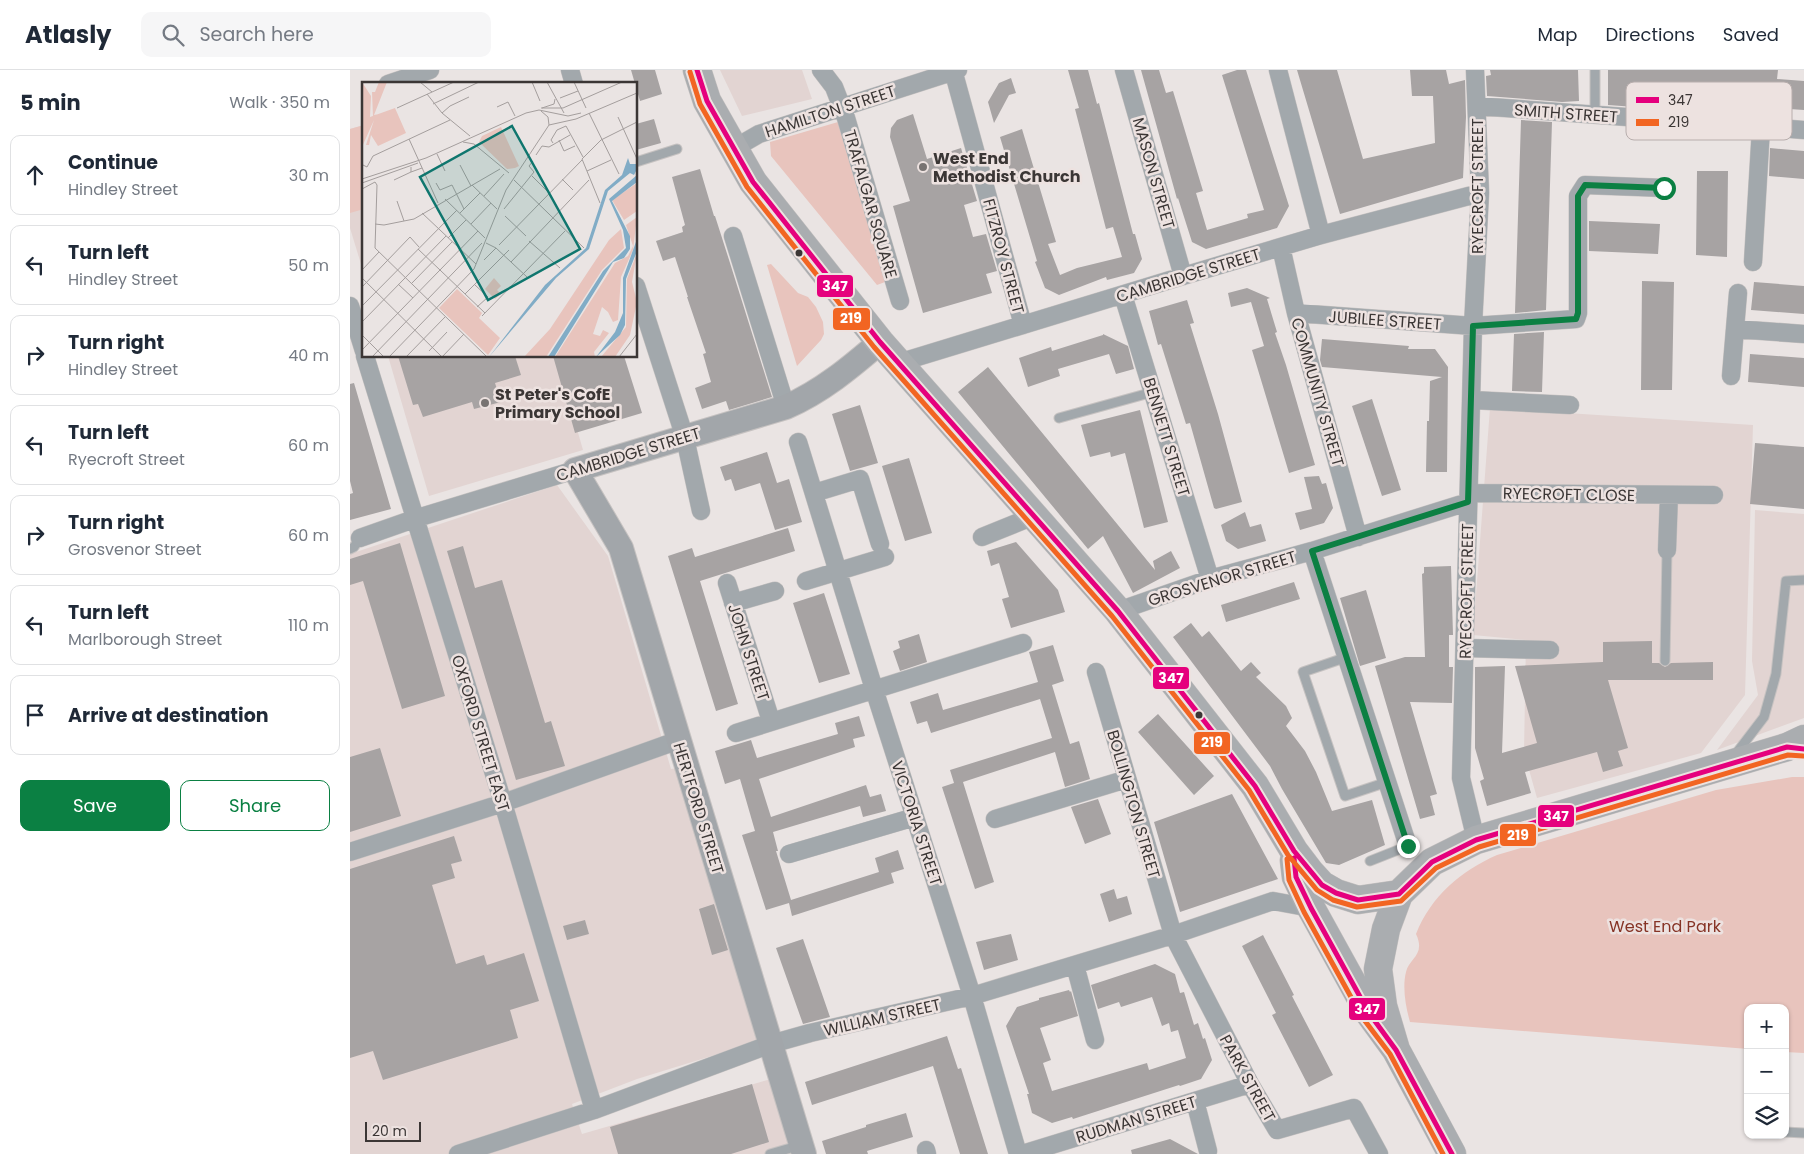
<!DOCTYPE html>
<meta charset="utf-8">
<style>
:root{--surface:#fff;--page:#f6f6f7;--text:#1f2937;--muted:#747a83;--line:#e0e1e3;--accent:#0b8043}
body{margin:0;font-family:Poppins,sans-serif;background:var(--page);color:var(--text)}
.controls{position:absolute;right:15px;bottom:15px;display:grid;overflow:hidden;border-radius:10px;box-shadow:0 1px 4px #0004}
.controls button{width:45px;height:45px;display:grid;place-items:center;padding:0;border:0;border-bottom:1px solid var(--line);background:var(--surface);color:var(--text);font:25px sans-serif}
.scale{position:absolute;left:15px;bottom:12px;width:56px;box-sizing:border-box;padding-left:5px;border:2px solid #3b3635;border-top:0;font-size:14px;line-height:18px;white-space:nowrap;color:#3b3635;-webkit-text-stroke:4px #ede2e0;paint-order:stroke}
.stop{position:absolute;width:15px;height:15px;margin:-11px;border:4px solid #0b8043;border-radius:50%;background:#fff}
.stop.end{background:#0b8043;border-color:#fff;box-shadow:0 1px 5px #0008}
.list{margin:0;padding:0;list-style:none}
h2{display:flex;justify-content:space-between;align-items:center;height:65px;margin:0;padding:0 20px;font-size:21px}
h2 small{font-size:16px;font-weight:400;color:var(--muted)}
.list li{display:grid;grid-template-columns:32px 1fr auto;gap:15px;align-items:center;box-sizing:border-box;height:80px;margin:0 10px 10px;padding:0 10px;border:1px solid var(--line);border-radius:10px}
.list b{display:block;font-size:19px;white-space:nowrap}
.list p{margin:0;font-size:16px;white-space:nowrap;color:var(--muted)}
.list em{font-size:16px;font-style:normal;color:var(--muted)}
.actions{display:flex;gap:10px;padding:15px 20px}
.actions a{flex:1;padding:11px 0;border:1px solid var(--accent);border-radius:10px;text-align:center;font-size:18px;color:var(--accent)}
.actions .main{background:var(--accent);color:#fff}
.icon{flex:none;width:28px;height:28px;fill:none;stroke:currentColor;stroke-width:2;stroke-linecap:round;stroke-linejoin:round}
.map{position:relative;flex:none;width:1454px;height:1084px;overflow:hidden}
header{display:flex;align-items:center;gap:30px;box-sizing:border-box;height:70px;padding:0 25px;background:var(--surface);border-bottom:1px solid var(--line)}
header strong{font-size:24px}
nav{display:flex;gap:28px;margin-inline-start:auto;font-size:18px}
.search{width:350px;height:45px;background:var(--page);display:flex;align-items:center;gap:12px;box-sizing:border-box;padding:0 18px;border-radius:10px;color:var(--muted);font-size:19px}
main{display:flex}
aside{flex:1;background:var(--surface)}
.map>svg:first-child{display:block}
.built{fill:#e2d4d2}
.green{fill:#e8c4bd}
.building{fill:#a7a3a3}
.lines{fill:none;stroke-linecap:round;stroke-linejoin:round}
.lane-casing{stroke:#c6c2c1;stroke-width:11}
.street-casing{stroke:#c6c2c1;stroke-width:19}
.secondary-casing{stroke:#c6c2c1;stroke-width:26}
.highway-casing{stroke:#c6c2c1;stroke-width:29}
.lane{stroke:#a2a8ac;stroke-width:9}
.street{stroke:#a2a8ac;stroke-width:18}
.secondary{stroke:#a2a6aa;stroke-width:24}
.highway{stroke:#aaadb0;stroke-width:28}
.bus-1-casing{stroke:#ede2e0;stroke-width:9}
.bus-2-casing{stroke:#ede2e0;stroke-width:9}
.bus-1{stroke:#e5007d;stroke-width:5}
.bus-2{stroke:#f26522;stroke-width:5}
.route{stroke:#0b8043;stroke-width:6}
.poi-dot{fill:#787372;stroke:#ede2e0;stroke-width:2}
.bus-dot{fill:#3b3635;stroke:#ede2e0;stroke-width:2}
.labels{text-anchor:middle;stroke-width:5;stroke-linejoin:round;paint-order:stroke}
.street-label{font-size:16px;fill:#3b3635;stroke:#ede2e0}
.poi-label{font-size:16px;font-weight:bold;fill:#3b3635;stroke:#ede2e0;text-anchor:start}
.park-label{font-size:16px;fill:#863325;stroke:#ede2e0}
.inset-road{fill:none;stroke:#a49e9d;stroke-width:1}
.view{fill:#0f766e;fill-opacity:0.15;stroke:#0f766e;stroke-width:2.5}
.inset-edge{fill:none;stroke:#3b3635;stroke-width:2.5}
.key{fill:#ede2e0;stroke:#b8aead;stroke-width:1}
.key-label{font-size:14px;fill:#3b3635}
.line-badge{stroke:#ede2e0;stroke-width:2}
.badge-label{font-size:14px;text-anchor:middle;font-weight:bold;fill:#fff}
</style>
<header>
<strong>Atlasly</strong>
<div class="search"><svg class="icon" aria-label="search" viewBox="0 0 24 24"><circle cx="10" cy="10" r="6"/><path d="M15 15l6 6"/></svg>Search here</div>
<nav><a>Map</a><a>Directions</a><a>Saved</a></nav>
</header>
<main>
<aside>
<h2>5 min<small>Walk · 350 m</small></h2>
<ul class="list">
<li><svg class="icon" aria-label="ahead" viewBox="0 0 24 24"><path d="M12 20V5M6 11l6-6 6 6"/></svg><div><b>Continue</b><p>Hindley Street</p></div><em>30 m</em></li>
<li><svg class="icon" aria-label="left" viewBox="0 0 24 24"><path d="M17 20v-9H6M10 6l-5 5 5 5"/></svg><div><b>Turn left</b><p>Hindley Street</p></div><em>50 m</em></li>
<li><svg class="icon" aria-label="right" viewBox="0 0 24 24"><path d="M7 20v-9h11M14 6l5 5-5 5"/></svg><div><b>Turn right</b><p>Hindley Street</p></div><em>40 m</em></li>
<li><svg class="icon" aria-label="left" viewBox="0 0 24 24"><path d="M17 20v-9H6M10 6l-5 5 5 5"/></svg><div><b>Turn left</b><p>Ryecroft Street</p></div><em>60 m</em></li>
<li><svg class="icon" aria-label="right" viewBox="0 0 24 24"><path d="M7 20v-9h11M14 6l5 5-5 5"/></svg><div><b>Turn right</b><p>Grosvenor Street</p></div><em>60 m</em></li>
<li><svg class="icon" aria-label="left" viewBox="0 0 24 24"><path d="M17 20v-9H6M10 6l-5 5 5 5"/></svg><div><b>Turn left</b><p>Marlborough Street</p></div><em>110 m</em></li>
<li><svg class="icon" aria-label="arrive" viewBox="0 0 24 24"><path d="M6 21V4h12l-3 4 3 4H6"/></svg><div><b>Arrive at destination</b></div></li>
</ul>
<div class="actions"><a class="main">Save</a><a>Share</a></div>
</aside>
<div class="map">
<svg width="1454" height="1084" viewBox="0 0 1454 1084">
<rect width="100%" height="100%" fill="#eae4e3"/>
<path class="built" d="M370,0H452L462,29L392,46Z
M14,55V204L0,158V59Z
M38,286H206L233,380L79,426Z
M1140,338L1403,355L1395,625L1351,683L1187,728L1174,682L1176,570L1123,565Z
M207,415L258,486L321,699L327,698L407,972L287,1009L222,1034L232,1064L421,1009L444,1084H0V484Z
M1405,440L1454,444V648L1367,680L1408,625L1402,591Z"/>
<path class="green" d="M488,52L535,212L527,215L421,86L420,72Z
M14,55V139L0,143V59Z
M421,194L448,223L458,227L466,237L473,252L474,264L471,270L447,296L417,195Z
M1442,707H1454V983L1435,982V938H1398V979L1060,952C1056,938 1052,918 1056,902C1059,888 1076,885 1066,864C1081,826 1111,801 1147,785L1366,720Z"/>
<path class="building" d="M281,0H305L312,24L290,31Z
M718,0H738L747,34L749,33L783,164H785L792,189L784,203L757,210L756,207L709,225L695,218L685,192L687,191L650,67L672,59L706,172L698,174L710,205L727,198L772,187L763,157L756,159L725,39L729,38Z
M791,0H809L816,23L823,21L853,121L846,123L857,160L898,148L897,144L914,140L872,5L887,0H896L939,136L927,158L856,179L842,172L828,128L827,129Z
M947,0H987L1013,89L1085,73L1083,26H1062L1060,0H1096L1099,14L1115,10L1116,47L1113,108L990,144Z
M1140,0H1228L1229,31L1212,32L1137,26L1136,6L1141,5Z
M1258,0H1428L1427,9L1454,11V40L1425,38L1357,42L1336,41V37L1299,38L1258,35Z
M661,8L666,23L659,25L644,53L638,32L649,13Z
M563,44L577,89L611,78L627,131L614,135L623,167L636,164L647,201L636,204L642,223L573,243L543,136L560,131L540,67L541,58L547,50Z
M304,49L311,73L286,80V54Z
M1171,50L1202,52L1196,240L1165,243Z
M1420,78L1454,81V109L1419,106Z
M350,99L364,146H365L380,193L422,327L379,340L376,331L352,339L345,318L361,312L353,284L356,283L337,227H338L325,187L313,191L306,171L333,162L332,157L335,155L322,107Z
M1347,101H1378L1377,187L1346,185Z
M1239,151L1310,154L1308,184L1239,181Z
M1292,211L1324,212L1322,320H1291Z
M1404,212L1454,216V244L1401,240Z
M897,218L920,228L917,229L927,262L925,263L936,295L965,395L939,403L902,280L914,276L901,232L881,237L878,223Z
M837,230L844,253L840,254L868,344L892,432L866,439L864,438L840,353L836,354L811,274L808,275L799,241Z
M1194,262L1192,322L1162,321L1164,264Z
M753,264L778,276L784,299L766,304L759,284L708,299L710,306L678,317L669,288L701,277L702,281L753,265Z
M972,269L1059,276L1058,279H1085L1098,297L1097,402H1076L1077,351H1079L1080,311L1092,307L972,297L970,290Z
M1400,284L1454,288V317L1398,312Z
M48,286H165L171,305L145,313L151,332L124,339L122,332L73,347L68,334L63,335Z
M203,286H274L292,343L225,363Z
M638,297L805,500L803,491L821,481L830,498L783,523L753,466L738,479L608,322Z
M4,313L41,439L0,450V424L3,423L0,411V314Z
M1022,329L1051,420L1032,426L1002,336Z
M510,335L528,393L500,401L482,344Z
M790,340L818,452L794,458L775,383L761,387L760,382L740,387L731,355Z
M1405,373L1454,377V439L1400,434Z
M417,382L427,413L439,409L452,452L425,460L410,413L385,421L381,409L375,411L370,397Z
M559,388L582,463L555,471L532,396Z
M969,406L972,414L976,413L983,438L974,453L950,460L945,443L962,439L954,407Z
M895,442L900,457L911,454L916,471L888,479L876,471L871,455Z
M438,458L445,481L350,511L388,634L366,641L318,486L342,478L345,487Z
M666,472L708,520L715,542L661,558L652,529L659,527L649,493L641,496L637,481Z
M50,473L95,626L52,639L13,511L0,515V489Z
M113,476L125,518L152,510L195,653L201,651L215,696L166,710L97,481Z
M1101,496L1103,565H1099V597H1103L1102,633L1060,632L1087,724L1080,726L1085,745L1070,749L1025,596L1055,587H1075L1072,504L1074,503V497Z
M944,512L950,529L876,552L871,535Z
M1016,520L1036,588L1010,596L990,528Z
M474,523L500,604L469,613L443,533Z
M841,553L852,567L859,561L891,601L901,592L911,603L906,607L936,636L942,648L936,656L955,681L966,702L982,741L1022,730L1035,775L989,795L976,793L932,719L920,696L823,567Z
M569,564L577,592L550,601L543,581L550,578L548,571Z
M1302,571V593H1309L1315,597L1321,593L1363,592V610H1258L1278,678L1268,681L1273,696L1253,702L1247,682L1175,702L1181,723L1137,736L1130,711L1134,709L1125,678V597L1155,596L1152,683L1187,673L1165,596L1253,592V572Z
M703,575L714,611L702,615L720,674L729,671L740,709L715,717L705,682L613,712L644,812L625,819L592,717L604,713L600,700L702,668L690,629L581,663L577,651L567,654L560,632L588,623L593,640L688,612L679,582Z
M808,644L864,706L844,725L788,662Z
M509,646L515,666L503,669L505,677L409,709L421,747L516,715L520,727L531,724L536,741L513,747L510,736L423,762L428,781H426L441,830L529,802L525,788L548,780L554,799L541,803L544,813L442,846L439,833L416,840L392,765L405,761L390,709L375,714L365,681L401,670L407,688L488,664L485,653Z
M30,678L51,746L0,762V687Z
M882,724L928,809L830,842L804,752Z
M748,729L761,764L735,774L721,737Z
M104,766L112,791L101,794L105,808L82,815L106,894L134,885L137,895L174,883L189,931L160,940L168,968L33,1010L23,981L0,988V799Z
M764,819L767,829L777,826L782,844L759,852L750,824Z
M364,834L378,880L362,885L349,839Z
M235,850L239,864L217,870L213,856Z
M661,864L668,890L634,900L626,872Z
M913,865L944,925L942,926L983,1005L959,1017L922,945L926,943L892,876Z
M453,869L480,947L453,954L426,878Z
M805,894L825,904L830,923L834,922L844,955L848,953L853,969L855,968L862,990L851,1009L830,1016L829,1015L723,1049L722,1047L702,1053L682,1043L677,1024H679L656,956L667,937L689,930V928L719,920L720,922L721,921L728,946L690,958L701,990L693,993L702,1021L797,993L799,1000L836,988L828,960L821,962L819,953L812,956L802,927L771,937L769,932L748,939L741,915Z
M597,966L608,999L611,998L638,1084H610L583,996L462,1035L455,1012Z
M402,1014L419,1072L381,1084H268L260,1057Z
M556,1043L563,1067L517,1081L518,1084H476L472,1071L516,1057V1055Z
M820,1069L848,1084H782L781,1080Z"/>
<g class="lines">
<defs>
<path id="lane" d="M1245,0V45
M286,92L327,79
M709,348L803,322
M0,479L4,477L10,468
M997,587L953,602L995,726L1037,712
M1315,591L1317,480
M1385,685L1414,647L1426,604L1436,511L1454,510
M1020,791L1058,776
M1435,1062L1454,1063
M420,1084L451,1075"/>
<path id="street" d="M220,0L224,14
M471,0L484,17L496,48L550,231
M603,0L673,255
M774,0L833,206
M928,0L971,165
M1125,0L1130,123L1123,256L1111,708L1126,770
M38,14L80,0
M1127,36L1454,60
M383,79L409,64L608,0
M383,166L436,337
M931,177L946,243L1008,467
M1403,192L1411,58
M286,216L335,368L351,441
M773,225L860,509
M0,236L14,281
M946,243L1123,256L1226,249L1228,243V126L1235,115L1315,118
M1385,259L1454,264
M15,286L153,733L244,1040
M548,293L833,206L971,165L1130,123
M1381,306L1388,223
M1122,330L1220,335
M448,372L524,619L622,926L668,1084
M464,423L510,409L530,474
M1119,423L1364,425
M632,467L684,446
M10,468L64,449L225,400
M1317,480L1319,425
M962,481L1058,776
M456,511L535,487
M377,513L421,651
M383,533L425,521
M768,541L860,509L962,481L1118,432
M1115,578L1200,580
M746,602L823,865L900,1014L927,1060L1004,1038L1029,1084
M386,663L673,573
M645,749L777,709
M0,782L153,733L329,670
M439,784L565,747
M725,895L745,970
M845,1031L858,1081
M576,1080L577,1084
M108,1084L244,1040L421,974L460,963L622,926L823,865L923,831L961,838
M672,1084L900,1014"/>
<path id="secondary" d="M454,1084L271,478L225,400L436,337C471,322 501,297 530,272"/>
<path id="highway" d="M347,0L357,31L403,112L530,272L768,541L905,716L944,781L960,802L972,815L986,823L1008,830L1049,824
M944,790L946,807L961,838L1019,943L1046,980L1102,1084
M1046,980L1033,936L1028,899L1036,859L1049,824L1082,792L1126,770L1437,677L1454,669"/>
</defs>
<use href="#lane" class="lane-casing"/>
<use href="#street" class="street-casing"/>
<use href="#secondary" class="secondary-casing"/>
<use href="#highway" class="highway-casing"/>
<use href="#lane" class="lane"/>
<use href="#street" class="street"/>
<use href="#secondary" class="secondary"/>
<use href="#highway" class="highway"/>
<defs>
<path id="bus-1" d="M347,0L357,31L403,112L530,272L768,541L905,716L944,781L972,815L986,823L1008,830L1049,824L1082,792L1126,770L1437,677L1454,679
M944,788L946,807L961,838L1019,943L1046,980L1102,1084"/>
<path id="bus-2" d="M340,2L350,34L397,117L524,277L762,546L899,720L938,785L967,820L983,830L1007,837L1051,831L1086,798L1129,777L1438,685L1453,686
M937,789L939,810L954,842L1012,947L1040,984L1093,1084"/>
</defs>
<use href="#bus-1" class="bus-1-casing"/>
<use href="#bus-2" class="bus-2-casing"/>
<use href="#bus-1" class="bus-1"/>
<use href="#bus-2" class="bus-2"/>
</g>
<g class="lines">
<path class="route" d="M1058,776L962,481L1118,432L1123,256L1226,249L1228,243V126L1235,115L1314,118"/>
</g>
<g class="poi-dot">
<circle cx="573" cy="97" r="5"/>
<circle cx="135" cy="333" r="5"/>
</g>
<g class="bus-dot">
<circle cx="449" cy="183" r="4.5"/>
<circle cx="849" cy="645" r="4.5"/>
</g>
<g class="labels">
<g class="street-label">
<text transform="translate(480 41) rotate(-18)" y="6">HAMILTON STREET</text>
<text transform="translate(1216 43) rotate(4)" y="6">SMITH STREET</text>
<text transform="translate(804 103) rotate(74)" y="6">MASON STREET</text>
<text transform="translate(1127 116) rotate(-90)" y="6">RYECROFT STREET</text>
<text transform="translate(521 134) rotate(74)" y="6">TRAFALGAR SQUARE</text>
<text transform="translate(654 186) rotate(75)" y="6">FITZROY STREET</text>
<text transform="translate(838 205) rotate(-17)" y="6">CAMBRIDGE STREET</text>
<text transform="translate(1035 250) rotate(4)" y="6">JUBILEE STREET</text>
<text transform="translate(968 322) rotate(74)" y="6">COMMUNITY STREET</text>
<text transform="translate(817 367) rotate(73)" y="6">BENNETT STREET</text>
<text transform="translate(278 384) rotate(-17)" y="6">CAMBRIDGE STREET</text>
<text transform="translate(1219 424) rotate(1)" y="6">RYECROFT CLOSE</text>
<text transform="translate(872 508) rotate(-17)" y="6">GROSVENOR STREET</text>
<text transform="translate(1116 521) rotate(-89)" y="6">RYECROFT STREET</text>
<text transform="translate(399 582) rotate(72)" y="6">JOHN STREET</text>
<text transform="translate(131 663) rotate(73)" y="6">OXFORD STREET EAST</text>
<text transform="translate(784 734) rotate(74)" y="6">BOLLINGTON STREET</text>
<text transform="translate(349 738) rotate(73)" y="6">HERTFORD STREET</text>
<text transform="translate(567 753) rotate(72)" y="6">VICTORIA STREET</text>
<text transform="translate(532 947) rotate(-13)" y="6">WILLIAM STREET</text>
<text transform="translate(898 1008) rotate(61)" y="6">PARK STREET</text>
<text transform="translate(786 1049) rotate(-17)" y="6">RUDMAN STREET</text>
</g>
<g class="poi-label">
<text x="583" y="94">West End<tspan x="583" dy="18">Methodist Church</tspan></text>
<text x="145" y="330">St Peter's CofE<tspan x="145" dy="18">Primary School</tspan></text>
</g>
<g class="park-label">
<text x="1315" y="862">West End Park</text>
</g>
</g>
<g transform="translate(12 12)">
<rect width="275" height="275" fill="#eae4e3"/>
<path d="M0,0L9,14L8,35L33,26L44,51L16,64L9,53L7,63H4L12,38L0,65ZM17,0H25L12,33L17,32L11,35L10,10H13ZM139,45L157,84L153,86L145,87L117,60L120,54ZM275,101V129L262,138L250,118ZM275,135L271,168L259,195L256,238L251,240L246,230L240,225L231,252L238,254L241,248L247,251L232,270L233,275H193L253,181L266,174L271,164L264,143ZM259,147L262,166L240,188L184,275H162L188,247L247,158ZM275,171L270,200L275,220L268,253L253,275H239L264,245L265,197ZM132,196L139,204L135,208L139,212L133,217L123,207ZM95,207L120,231L117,236L138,256L126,273L77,226Z" fill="#e8c4bd"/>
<path d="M266,76L268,82H275V87L272,93L268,91L246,109L227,167L194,196L127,275L183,203L224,166L243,108L260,93ZM275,93V100L250,119L268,154V167L262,176L251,180L192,275H186L241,189L264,166L261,148L247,117ZM275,157V169L264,197L263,243L258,253L234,275L253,250L261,231V196Z" fill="#81acc6"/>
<path class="inset-road" d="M58,0L70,10M170,0L178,19M185,0L202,31M212,0L224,26M65,12L80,31L108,54M198,16L216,9M71,22L117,0M135,25L146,20L153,34M35,26L92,0M179,26H201L260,0M180,26L192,22L193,17M179,29L186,35L187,43M80,31L88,24L107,15M227,31L257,92M256,35L275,77M47,57L76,121M197,58L202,69L213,64M101,60L112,62L147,91M191,61L189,58L195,48L204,44L221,75M75,72L83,89M174,73L180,64L187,65L208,53M1,83L5,85L11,74L88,38M98,83L109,104M49,85V90L60,86M225,89L249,78M170,94L187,111M0,97L64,76L164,31L177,28L206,34L219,31M200,97L211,108M32,98L49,90M152,98L222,166M0,101L56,81M74,101L78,108L90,103L102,127M110,103L135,127M0,107L13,100L15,103L13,166L125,275M122,114L142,92M83,117L123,156M35,119L42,139M238,121L220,77L239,58L275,40M142,127L172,90L167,84L171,79M60,131L114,182M98,131L118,111M143,134L164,154M13,142L22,143L52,137L138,87M109,142L129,121M86,156L104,138M167,159L198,186M124,161L134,166L165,195M137,163L220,78M56,167L123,231M122,178L134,166M149,180L227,98M0,188L17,170M0,196L80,275M50,201L90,160M36,202L51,216M113,203L126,215L115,225M0,205L48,155L57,165M103,212L147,168M0,224L95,128M120,234L203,149M0,240L84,154M0,253L22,275M0,268L116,149M67,269L85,250M10,275L120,161M27,275L112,187L144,108L187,43L214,37L275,11M44,275L83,235M80,275L102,252M257,275L275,252"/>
<path class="view" d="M150,44L218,167L126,218L58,95Z"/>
<rect width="275" height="275" class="inset-edge"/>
</g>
<rect x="1276" y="12" width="166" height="58" rx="8" class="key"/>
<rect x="1286" y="27" width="23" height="6" fill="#e5007d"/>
<rect x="1286" y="49" width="23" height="7" fill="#f26522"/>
<g class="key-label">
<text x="1318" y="35">347</text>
<text x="1318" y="57">219</text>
</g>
<g class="line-badge">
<rect x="466" y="204" width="38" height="24" rx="5" fill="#e5007d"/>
<rect x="482" y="237" width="39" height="24" rx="5" fill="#f26522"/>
<rect x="802" y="596" width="38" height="24" rx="5" fill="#e5007d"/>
<rect x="843" y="661" width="38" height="24" rx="5" fill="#f26522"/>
<rect x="1187" y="734" width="38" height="24" rx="5" fill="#e5007d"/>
<rect x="1149" y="753" width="38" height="24" rx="5" fill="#f26522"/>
<rect x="998" y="927" width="38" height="24" rx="5" fill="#e5007d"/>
</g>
<g class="badge-label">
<text x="485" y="221">347</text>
<text x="501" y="253">219</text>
<text x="821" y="613">347</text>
<text x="862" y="677">219</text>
<text x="1206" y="751">347</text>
<text x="1168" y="770">219</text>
<text x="1017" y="944">347</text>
</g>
</svg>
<div class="controls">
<button>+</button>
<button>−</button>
<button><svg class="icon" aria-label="layers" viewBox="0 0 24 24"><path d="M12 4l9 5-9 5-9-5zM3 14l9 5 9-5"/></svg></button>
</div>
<div class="scale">20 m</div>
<div class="stop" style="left:1314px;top:118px"></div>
<div class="stop end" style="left:1058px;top:776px"></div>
</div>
</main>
